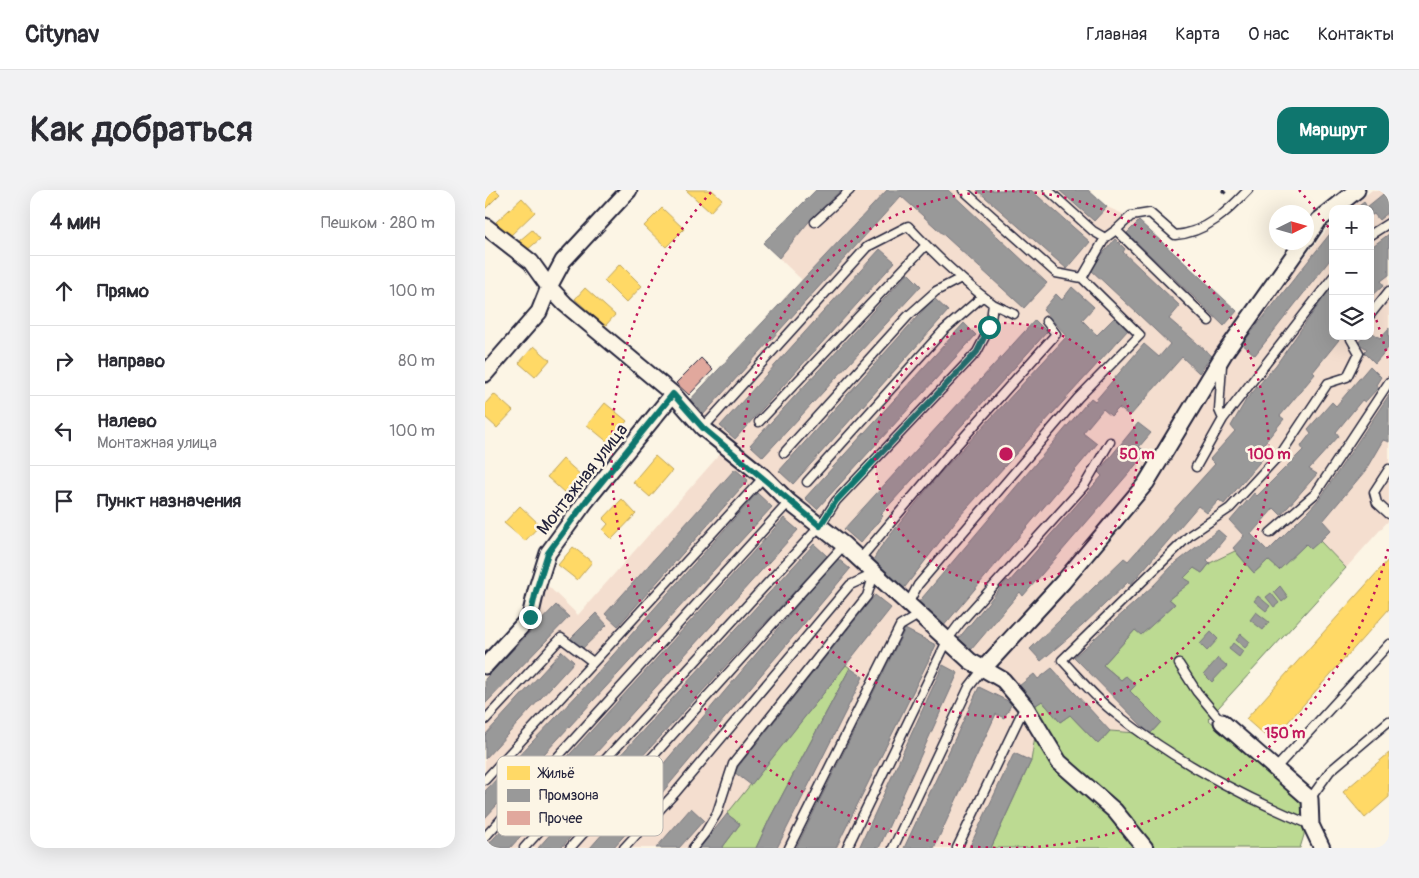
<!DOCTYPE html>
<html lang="ru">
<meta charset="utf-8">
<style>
:root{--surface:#fff;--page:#f2f2f3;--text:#2b2b33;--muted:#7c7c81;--line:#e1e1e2;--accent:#0f766e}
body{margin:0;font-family:Pangolin,sans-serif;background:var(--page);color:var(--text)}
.controls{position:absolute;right:15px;top:15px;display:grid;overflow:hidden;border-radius:10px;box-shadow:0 5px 20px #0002}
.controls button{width:45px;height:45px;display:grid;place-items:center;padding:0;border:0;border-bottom:1px solid var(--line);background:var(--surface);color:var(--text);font:25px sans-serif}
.compass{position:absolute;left:784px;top:15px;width:45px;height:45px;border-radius:50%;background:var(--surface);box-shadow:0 5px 20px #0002;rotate:85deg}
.stop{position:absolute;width:15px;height:15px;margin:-11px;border:4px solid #0f766e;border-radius:50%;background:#fff}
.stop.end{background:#0f766e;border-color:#fff;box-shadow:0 1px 5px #0008}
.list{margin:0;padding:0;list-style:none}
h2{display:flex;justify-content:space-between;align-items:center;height:65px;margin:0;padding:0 20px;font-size:21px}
h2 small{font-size:16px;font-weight:400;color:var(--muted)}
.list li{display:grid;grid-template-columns:32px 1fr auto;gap:15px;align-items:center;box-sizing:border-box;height:70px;padding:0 20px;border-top:1px solid var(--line)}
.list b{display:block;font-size:19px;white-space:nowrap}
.list p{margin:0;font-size:16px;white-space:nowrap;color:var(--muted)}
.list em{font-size:16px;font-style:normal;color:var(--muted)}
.icon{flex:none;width:28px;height:28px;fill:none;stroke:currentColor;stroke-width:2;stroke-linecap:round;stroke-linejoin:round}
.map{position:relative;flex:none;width:904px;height:658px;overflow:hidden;border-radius:15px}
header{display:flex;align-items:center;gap:30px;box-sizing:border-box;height:70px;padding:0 25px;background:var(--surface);border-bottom:1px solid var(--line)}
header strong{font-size:24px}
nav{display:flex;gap:28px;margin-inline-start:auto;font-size:18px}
.intro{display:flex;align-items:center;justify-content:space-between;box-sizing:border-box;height:120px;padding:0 30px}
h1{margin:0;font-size:35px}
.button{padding:12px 22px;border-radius:15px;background:var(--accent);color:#fff;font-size:18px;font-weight:700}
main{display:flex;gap:30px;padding:0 30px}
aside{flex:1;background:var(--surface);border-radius:15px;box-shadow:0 5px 20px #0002}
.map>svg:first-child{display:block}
.built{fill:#f4decf}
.green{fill:#bcda92;stroke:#6f7e66}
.homes{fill:#ffd966;stroke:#bda259}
.industry{fill:#999;stroke:#75757d}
.building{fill:#e1a89d;stroke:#22223b}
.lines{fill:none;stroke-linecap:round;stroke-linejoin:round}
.lane-casing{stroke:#22223b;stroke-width:11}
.street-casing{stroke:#22223b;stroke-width:19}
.path{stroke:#22223b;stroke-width:3;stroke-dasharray:5 4;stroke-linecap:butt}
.lane{stroke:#fcf5e5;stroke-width:8}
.street{stroke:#fcf5e5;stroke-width:15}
.route{stroke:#0f766e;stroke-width:6}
.ring{fill:none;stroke:#c2185b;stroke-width:2.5;stroke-dasharray:2.5 5}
.labels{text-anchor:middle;stroke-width:5;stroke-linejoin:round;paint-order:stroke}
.street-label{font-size:18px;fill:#22223b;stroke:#fcf5e5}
.key{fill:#fcf5e5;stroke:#bbb6b2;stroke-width:1}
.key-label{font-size:14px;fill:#22223b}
.centre{fill:#c2185b;stroke:#fcf5e5;stroke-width:2.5}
.ring-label{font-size:15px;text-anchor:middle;font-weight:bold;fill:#c2185b;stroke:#fcf5e5;stroke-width:5;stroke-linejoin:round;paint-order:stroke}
</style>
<header>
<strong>Citynav</strong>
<nav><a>Главная</a><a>Карта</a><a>О нас</a><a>Контакты</a></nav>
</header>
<div class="intro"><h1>Как добраться</h1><a class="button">Маршрут</a></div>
<main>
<aside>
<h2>4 мин<small>Пешком · 280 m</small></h2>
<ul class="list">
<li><svg class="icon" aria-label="ahead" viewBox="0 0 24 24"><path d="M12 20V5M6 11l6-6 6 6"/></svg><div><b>Прямо</b></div><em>100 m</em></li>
<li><svg class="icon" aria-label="right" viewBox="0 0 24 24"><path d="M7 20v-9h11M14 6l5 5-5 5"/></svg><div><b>Направо</b></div><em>80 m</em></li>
<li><svg class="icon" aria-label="left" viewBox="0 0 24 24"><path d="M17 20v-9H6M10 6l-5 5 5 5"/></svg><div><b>Налево</b><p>Монтажная улица</p></div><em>100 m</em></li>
<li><svg class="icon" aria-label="arrive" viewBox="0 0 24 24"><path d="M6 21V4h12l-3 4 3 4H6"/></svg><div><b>Пункт назначения</b></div></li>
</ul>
</aside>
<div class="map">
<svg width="904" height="658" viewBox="0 0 904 658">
<rect width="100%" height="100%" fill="#fcf5e5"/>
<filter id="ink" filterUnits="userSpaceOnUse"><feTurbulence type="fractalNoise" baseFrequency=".02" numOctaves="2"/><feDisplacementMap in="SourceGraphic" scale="10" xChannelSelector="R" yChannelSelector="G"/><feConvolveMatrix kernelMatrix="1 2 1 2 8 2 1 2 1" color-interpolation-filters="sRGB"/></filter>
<g filter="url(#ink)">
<path class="built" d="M331,0H603L622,17L654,31L766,134L848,32V146H885V19H864L887,0H904V330L861,378L835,351L826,359L821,355L794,380L769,383L725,373L717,383L709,378L700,387L706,392L684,409L690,414L656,445L650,441L641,486L651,495L645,501L676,532L665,544L625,541L613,554L575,532L557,511L551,515L534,496L516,480L494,466L457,438L387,372L202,213L317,90L278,53Z
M241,263L367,369L498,489L515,497L551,540L546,571L506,658H271L285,628L365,479L361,476L242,624L255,634L237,658H0V467L63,396L93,425L235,264Z"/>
<path class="green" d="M835,351L861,378L723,529L820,617L819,645L815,658H506L546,571L551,540V515L557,511L575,532L585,525L613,554L625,541L665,544L676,532L645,501L650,495L641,486L636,490L618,475L650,440L656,444L690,414L684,409L705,392L699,388L709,378L717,383L725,373L750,361L769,383L783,370L794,379L821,354L826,358Z
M361,475L365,478L285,628L271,658H237L255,634L242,624Z"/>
<path class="homes" d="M0,0H11L15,4L0,19Z
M201,0H227L237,9L225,22Z
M37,8L50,22L24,47L11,32Z
M177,18L199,39L181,57L159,36Z
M47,40L55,49L42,60L34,51Z
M135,74L157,96L141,113L119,91Z
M100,98L130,125L120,136L90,109Z
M49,156L65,170L50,187L34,173Z
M9,204L28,221L12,238L0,227V214Z
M120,213L142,231L124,253L102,235Z
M170,266L187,281L165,307L148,292Z
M78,269L97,286L81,304L62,287Z
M137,309L151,324L127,349L118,340L123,334L118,329Z
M35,316L55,335L40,351L19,333Z
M88,357L107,372L92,390L73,375Z
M904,369V419L786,551L761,529Z
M904,563V607L880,628L858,602Z"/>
<path class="industry" d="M331,0H356L327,28L294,68L278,53Z
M402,0H463L562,93L539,118L416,6L217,226L202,213Z
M492,0H546L605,52L582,79Z
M574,0H603L622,17L609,31Z
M903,0L904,22L894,30L889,24L885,26V19H870L879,12L882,17Z
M654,31L752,121L739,136L642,43Z
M848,40V66L770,165L757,154Z
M904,44V85L896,91L899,95L885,108V58Z
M630,49L640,59L638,62L695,116L684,129L727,166L714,183L697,167L645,226L634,218L626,226L618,219L598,243L612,254L457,438L432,414L606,208L610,211L659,154L674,167L685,154L605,79Z
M395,59L410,72L250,249L235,236Z
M423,83L436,96L278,267L265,255Z
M848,94V146H857L828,182L830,184L795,226L799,229L777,256L785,260L739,314L734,310L722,323L713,316L646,394L643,392L597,436L556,471L545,459L639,368L643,371L730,274L725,269L750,241L746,236L761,210L791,175Z
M587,97L609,117L597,130L612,145L630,127L643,140L473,328L417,401L387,372L395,358L455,283L582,146L558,120L571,104L577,110Z
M449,108L463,121L308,294L294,281Z
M550,130L562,142L396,324L398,326L375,353L359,339Z
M479,133L491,145L332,319L320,308Z
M904,138V157L890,173L879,162L882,159L873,153L879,146H885V141L895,148Z
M885,176L896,187L891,195L893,198L880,212L877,210L851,242L854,246L824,279L832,284L796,325L789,318L766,344L783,361L823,321L836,307L904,205V252L898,250L880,281L838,331L846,340L835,351L826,359L821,354L794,380L783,370L769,383L748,358L759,346L745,331L769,303L772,306L818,260L816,256L826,243L823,239L847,212L851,216Z
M653,233L666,243L654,257L662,262L538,406L535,402L486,460L473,449L522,390L524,392L617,286L613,282Z
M250,279L263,290L133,436L120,424Z
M272,303L287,317L0,628V601L96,501Z
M299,328L313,340L25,658H0Z
M733,340L741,347L722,370L725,373L717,383L709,378L699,388L706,392L684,409L690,414L656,445L650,440L618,475L636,490L641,486L651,495L645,501L676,532L665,544L589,467L669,395L687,376Z
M329,354L342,366L153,571L76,658H53L141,559Z
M352,368L365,379L176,604L128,658H105L164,591Z
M795,396L803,407L797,412L789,402Z
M786,403L794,413L789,417L781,407Z
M390,405L406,418L266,595L249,582Z
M773,406L785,416L781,421L769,411Z
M71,415L84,427L0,514V489Z
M771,422L784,432L778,440L765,430Z
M111,423L122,435L97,459L86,448Z
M420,439L451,455L351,658H311Z
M726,442L733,449L722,461L715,454Z
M756,444L765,452L760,458L751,450Z
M748,453L758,461L754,467L744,459Z
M77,461L89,472L0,569V545Z
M733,468L742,476L727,492L719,484Z
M458,475L473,483L394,658H374Z
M365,478L378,487L292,658H271L285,628Z
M567,478L625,541L613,554L585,525L575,532L557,511L551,515L534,496L549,484L553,489Z
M494,497L527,513L519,528L511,524L449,658H419Z
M529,563L546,571L506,658H484Z
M206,618L219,630L194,658H171Z
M242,624L255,634L237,658H215Z"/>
<path class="building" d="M216,168L228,180L204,205L191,193Z"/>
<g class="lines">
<defs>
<path id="lane" d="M563,0L608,41L620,48
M330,32L365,0
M885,45L904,33
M597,88L620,48L631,40
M508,114L529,124
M885,125L904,101
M724,131L631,40L646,26L665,23L690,45C721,43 743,21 763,0
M737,175L734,220L738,229
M274,232L441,55
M299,263L423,126L451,101L476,88
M711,277L738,229L848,87
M904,279L889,302L892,313L904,324
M322,292L458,141L498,106
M785,343L830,304L904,192
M375,369L463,265L571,144L561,131
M423,414L433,395L593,208L655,145L597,88L571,83L478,0
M694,474L712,502L737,532
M0,530L76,448L108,472
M791,578L904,454
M0,590L279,287
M825,609L845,581L904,531
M826,635C758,607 689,570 631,524C611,509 594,488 577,470L705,345L745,318L797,262L843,193L862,187L874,163L866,149L868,146
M0,647L304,312
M39,658L335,336L351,311L492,162L505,137L508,114C477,91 449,64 423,36L382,57L218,238
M85,658L359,355
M139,658L191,602L365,395L389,384L382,406L248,574L232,623L220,643L208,658
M304,658L415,436L435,424
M362,658L463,449L475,433L599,296L625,252
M408,658L484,497L498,479
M472,658L540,516"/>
<path id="street" d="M848,19L872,0
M0,36L46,72L64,97L80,114L188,204L218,238L279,287L304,312L359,355L485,471L518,490L540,516L574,572L630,621L660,658
M822,48L834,30L848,19
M0,184L54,122L64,97L78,71L144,0
M0,476L45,427L51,401L63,363L101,311L188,204
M498,479L578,392L661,293L739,164L818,52
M737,532L825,609L826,635L837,658"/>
</defs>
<use href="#lane" class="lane-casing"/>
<use href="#street" class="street-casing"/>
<path class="path" d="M737,0L743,6"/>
<use href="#lane" class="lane"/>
<use href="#street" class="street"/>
</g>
</g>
<g class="lines" filter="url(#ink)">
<path class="route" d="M45,427L51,401L63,363L101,311L188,204L218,238L335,336L351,311L492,162L504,137"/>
</g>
<circle cx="521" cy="264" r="131" fill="#c2185b" fill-opacity=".12"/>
<g class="ring">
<circle cx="521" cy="264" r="131"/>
<circle cx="521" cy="264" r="263"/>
<path d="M903 359A394 394 0 0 1 524 658M518 658A394 394 0 0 1 228 0M814 0A394 394 0 0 1 848 44M886 116A394 394 0 0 1 903 169"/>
</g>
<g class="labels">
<g class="street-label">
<text transform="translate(97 289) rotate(-52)" y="6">Монтажная улица</text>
</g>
</g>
<rect x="12" y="566" width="166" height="80" rx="8" class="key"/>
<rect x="22" y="576" width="23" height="14" fill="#ffd966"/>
<rect x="22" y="599" width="23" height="13" fill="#999"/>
<rect x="22" y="621" width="23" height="14" fill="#e1a89d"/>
<g class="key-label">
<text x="54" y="588">Жильё</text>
<text x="54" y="610">Промзона</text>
<text x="54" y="633">Прочее</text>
</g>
<circle cx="521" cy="264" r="8" class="centre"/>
<g class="ring-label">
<text x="652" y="269">50 m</text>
<text x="784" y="269">100 m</text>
<text x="800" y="548">150 m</text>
</g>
</svg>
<div class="controls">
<button>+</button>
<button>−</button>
<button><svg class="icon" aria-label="layers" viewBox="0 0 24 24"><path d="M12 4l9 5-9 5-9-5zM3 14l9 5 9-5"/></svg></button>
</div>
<svg class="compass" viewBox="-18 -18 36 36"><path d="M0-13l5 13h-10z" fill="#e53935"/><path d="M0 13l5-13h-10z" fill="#7c7c81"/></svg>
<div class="stop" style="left:504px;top:137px"></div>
<div class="stop end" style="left:45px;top:427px"></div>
</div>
</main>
